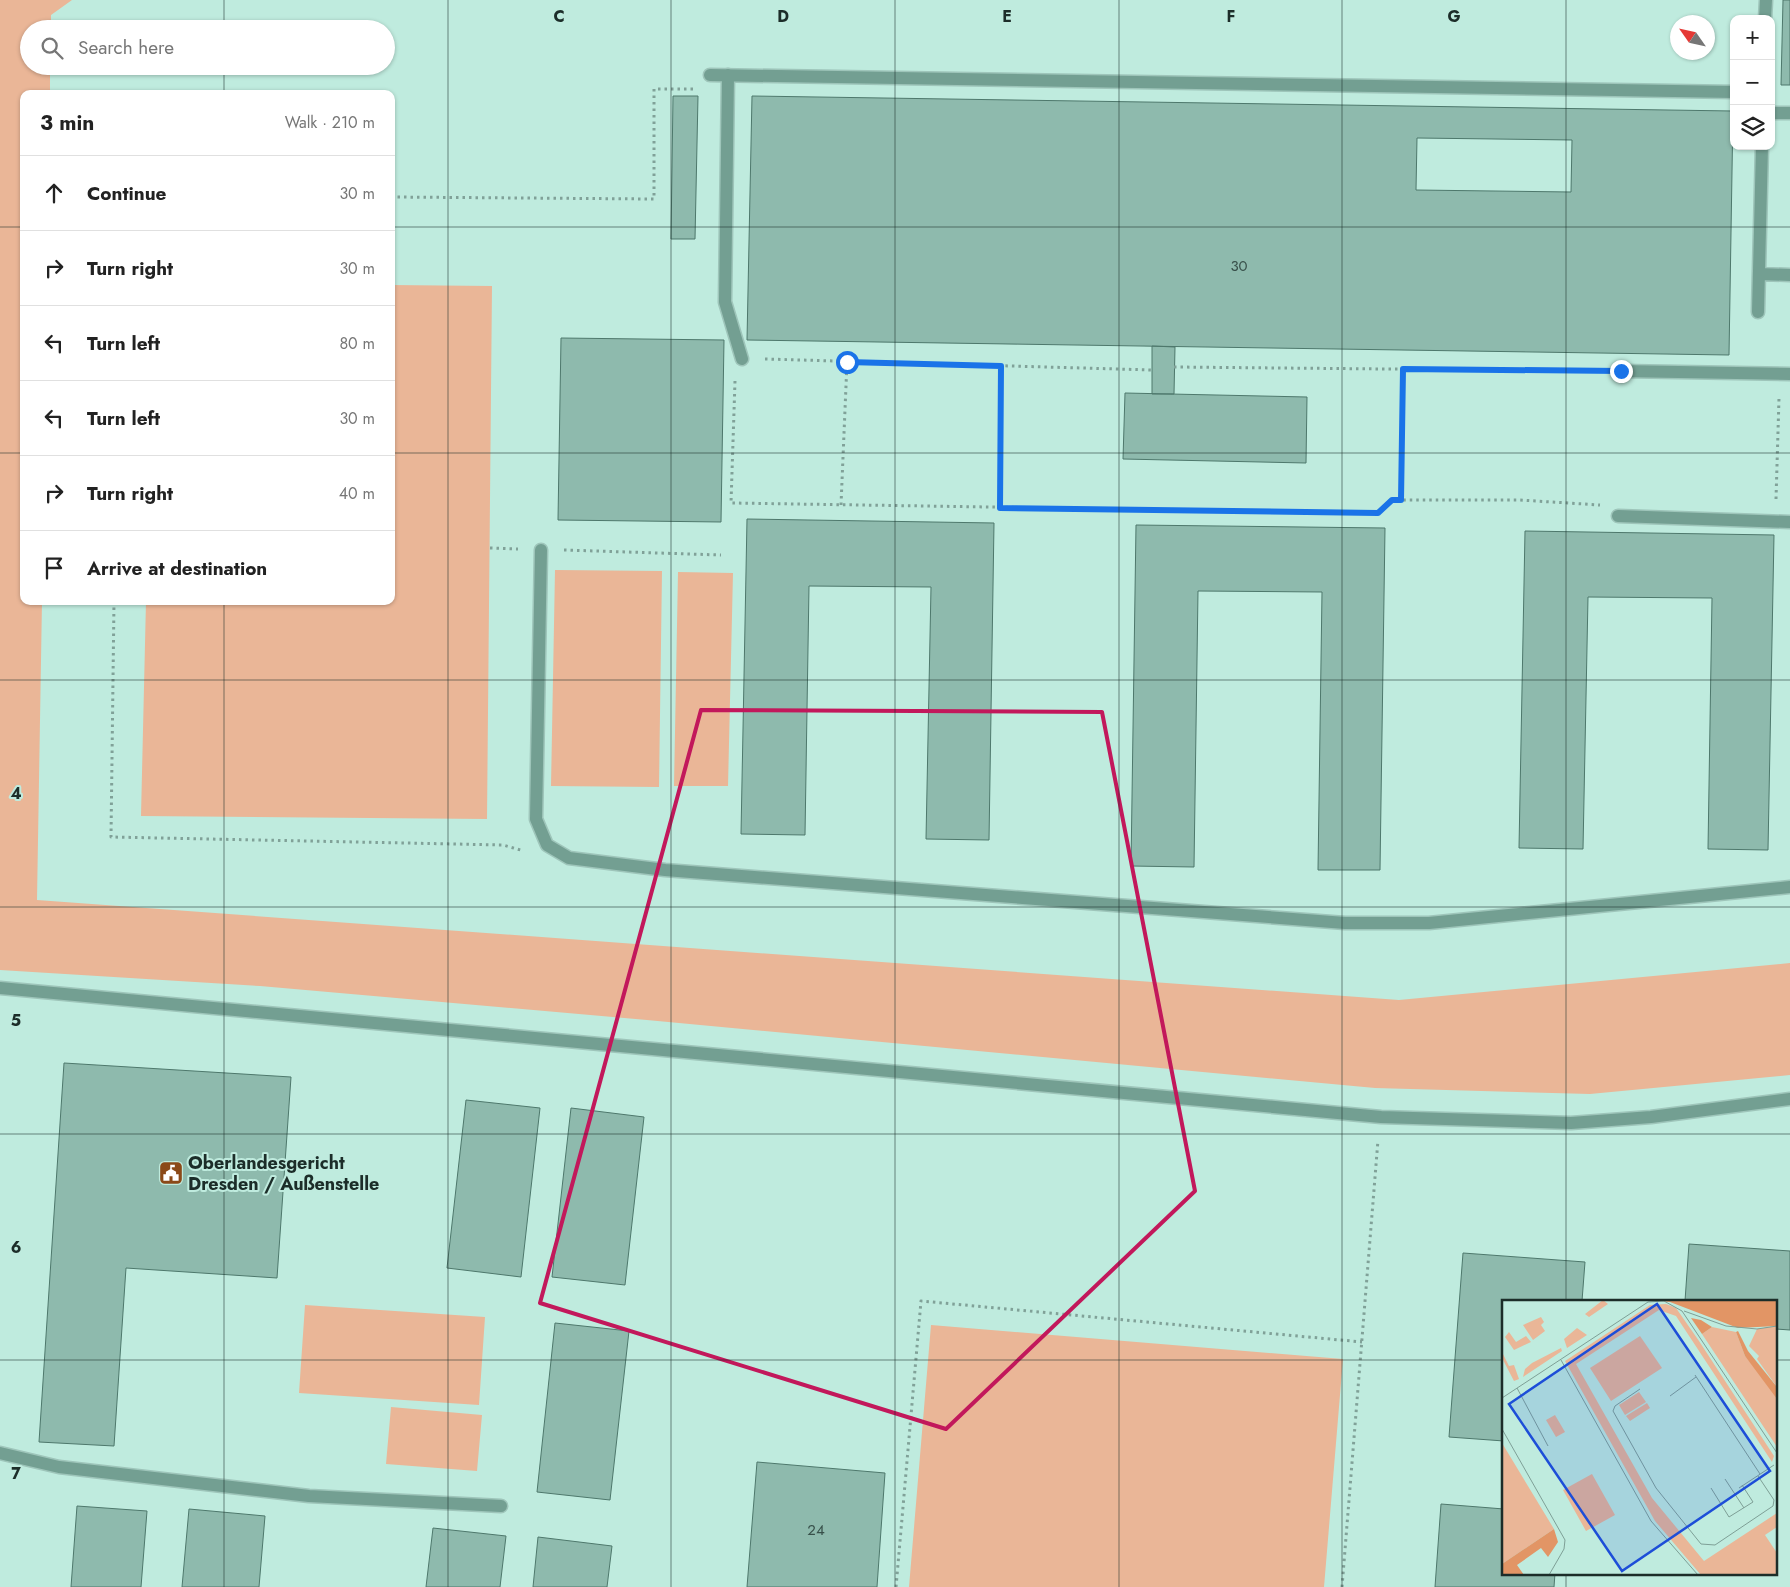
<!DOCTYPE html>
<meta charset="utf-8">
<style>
:root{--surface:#fff;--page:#f6f6f6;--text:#222;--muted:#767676;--line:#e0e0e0}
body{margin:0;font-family:Jost,sans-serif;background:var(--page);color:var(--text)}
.controls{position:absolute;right:15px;top:15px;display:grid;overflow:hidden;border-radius:10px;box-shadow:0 1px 4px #0004}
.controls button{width:45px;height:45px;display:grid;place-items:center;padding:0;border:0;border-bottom:1px solid var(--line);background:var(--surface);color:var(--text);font:25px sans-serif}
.compass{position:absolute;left:1670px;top:15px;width:45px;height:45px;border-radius:50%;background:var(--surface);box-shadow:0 1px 4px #0004;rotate:304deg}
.stop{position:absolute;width:15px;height:15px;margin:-11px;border:4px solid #1a73e8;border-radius:50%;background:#fff}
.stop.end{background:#1a73e8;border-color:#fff;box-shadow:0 1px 5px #0008}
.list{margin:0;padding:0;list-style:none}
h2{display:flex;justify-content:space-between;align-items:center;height:65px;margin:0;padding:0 20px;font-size:21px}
h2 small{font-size:16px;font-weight:400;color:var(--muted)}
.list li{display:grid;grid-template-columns:32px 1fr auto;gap:15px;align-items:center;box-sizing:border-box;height:75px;padding:0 20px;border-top:1px solid var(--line)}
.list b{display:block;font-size:19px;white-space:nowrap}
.list em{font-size:16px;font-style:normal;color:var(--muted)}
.icon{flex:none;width:28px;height:28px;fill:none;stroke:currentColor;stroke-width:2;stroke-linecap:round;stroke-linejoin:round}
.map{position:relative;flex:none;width:1790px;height:1587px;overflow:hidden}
.search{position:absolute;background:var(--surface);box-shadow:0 1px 4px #0004;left:20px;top:20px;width:375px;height:55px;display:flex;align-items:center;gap:12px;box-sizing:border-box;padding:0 18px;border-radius:28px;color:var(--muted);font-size:19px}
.panel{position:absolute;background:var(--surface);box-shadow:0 1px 4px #0004;left:20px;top:90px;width:375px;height:515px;border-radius:10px}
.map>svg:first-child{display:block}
.green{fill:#eab697}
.building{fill:#8ebaad;stroke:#4e786c;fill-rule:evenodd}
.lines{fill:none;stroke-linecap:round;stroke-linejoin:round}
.lane-casing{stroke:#9ec5ba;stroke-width:15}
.path{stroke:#80a198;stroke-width:3;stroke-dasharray:2.5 4;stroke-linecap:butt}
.lane{stroke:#739f92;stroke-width:12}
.route{stroke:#1a73e8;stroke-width:6}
.marked{fill:none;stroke:#c2185b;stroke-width:4;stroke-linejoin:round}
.grid{fill:none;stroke:#1c2d29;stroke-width:1;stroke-opacity:0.55}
.labels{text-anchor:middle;stroke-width:4;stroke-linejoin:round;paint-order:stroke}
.number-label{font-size:15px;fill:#38504a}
.poi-label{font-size:18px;font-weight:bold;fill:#1c2d29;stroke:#bfebde;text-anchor:start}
.inset-road{fill:none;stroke:#7e9f96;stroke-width:1}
.view{fill:#1d4ed8;fill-opacity:0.15;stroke:#1d4ed8;stroke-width:2.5}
.inset-edge{fill:none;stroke:#1c2d29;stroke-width:2.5}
.grid-label{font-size:16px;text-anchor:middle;font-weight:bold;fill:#1c2d29;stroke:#bfebde;stroke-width:4;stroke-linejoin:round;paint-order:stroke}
</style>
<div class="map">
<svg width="1790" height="1587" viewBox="0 0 1790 1587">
<rect width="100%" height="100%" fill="#bfebde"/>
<path class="green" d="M0,0H72L51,15V29H29V66H50V94H24V601H42L37,900L1399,1000L1790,963V1075L1590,1094L1375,1088L647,1020L260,986L0,970Z
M391,285L492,286L487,819L141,816L146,601H391Z
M555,570L662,571L659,787L551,786Z
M678,572L733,573L728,786H674Z
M305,1305L485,1317L479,1405L299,1393Z
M931,1325L1343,1359L1324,1587H909Z
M391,1407L482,1415L477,1471L386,1464Z"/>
<path class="building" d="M1783,0H1790V85H1781Z
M673,96H698L695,239H671Z
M752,96L1733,111L1729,355L747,340ZM1417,138L1572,140L1571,192L1416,190Z
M561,338L724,340L721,522L558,520Z
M1152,346L1175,347L1174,394H1152Z
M1125,393L1307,397L1306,463L1123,459Z
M747,519L994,523L989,840L926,839L931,587L809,586L805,835L741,834Z
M1136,525L1385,528L1380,870H1318L1322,592L1198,591L1194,867L1131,866Z
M1525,531L1774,535L1768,850L1708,849L1712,598L1588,597L1583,849L1519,848Z
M64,1063L291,1077L277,1278L126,1268L114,1446L39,1442Z
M466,1100L540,1108L521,1277L447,1268Z
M571,1108L644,1117L625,1285L552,1277Z
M1689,1244L1790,1251V1330L1776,1329V1301H1685Z
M1463,1253L1585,1262L1582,1301H1504V1441L1449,1437Z
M555,1323L629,1331L610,1500L537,1492Z
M757,1462L885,1473L877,1587H747Z
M1441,1504L1504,1509V1573H1555L1554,1587H1435Z
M77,1506L147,1511L141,1587H71Z
M189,1509L265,1516L259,1587H182Z
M433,1528L506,1536L500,1587H426Z
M538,1537L612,1546L607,1587H533Z"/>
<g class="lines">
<defs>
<path id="lane" d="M1765,19L1766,0
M710,75L1734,92
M728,75L725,302L742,359
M1771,113H1790
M1759,274L1790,275
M1758,312L1762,146
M1621,371L1790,374
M1618,516L1790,522
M541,550L536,819L547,845L569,858L665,870L1345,923H1429L1790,887
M0,988L1381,1117L1571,1123L1651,1117L1790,1099
M0,1453L59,1467L309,1496L501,1506"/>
</defs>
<use href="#lane" class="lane-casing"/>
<path class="path" d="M391,197L654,199V89H693
M765,359L1152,370
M1174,367L1598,371
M735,381L731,503L1378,513L1392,500H1520L1600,505
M1776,499L1779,398
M1401,500L1403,369
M841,505L847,362
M1000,508L1001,366
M490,548L518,549
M564,550L721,555
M114,601L111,837L503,845L524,851
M896,1587L921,1301L1362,1342
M1342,1587L1378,1140"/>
<use href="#lane" class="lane"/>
</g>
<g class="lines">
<path class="route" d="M847,362L1001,366L1000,508L1378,513L1392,500H1401L1403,369L1621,371"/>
</g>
<path class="marked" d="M701,710L1102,712L1195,1191L946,1429L540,1303Z"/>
<path class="grid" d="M224,0V29M448,0V1587M671,0V1587M895,0V1587M1119,0V1587M1342,0V1587M1566,0V1301M224,66V94M0,227H24M391,227H1790M0,453H24M391,453H1790M224,601V1587M0,680H1790M0,907H1790M0,1134H1790M0,1360H1504M1776,1360H1790M1566,1573V1587"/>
<defs>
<symbol id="civic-square" viewBox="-11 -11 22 22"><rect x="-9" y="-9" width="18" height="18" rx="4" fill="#8b4918" stroke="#bfebde"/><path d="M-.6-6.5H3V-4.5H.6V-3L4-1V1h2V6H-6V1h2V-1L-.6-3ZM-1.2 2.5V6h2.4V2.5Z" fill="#fff"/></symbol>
</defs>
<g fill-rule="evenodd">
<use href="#civic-square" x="157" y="1159" width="28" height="28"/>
</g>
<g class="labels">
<g class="number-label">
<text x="1239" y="271">30</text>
<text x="816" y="1535">24</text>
</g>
<g class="poi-label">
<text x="188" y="1169">Oberlandesgericht<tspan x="188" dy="21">Dresden / Außenstelle</tspan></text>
</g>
</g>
<g transform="translate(1502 1300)">
<rect width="275" height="275" fill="#bfebde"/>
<path d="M101,0L106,4L87,17L83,14ZM164,4L174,8L197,41L272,156L270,162L174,16L157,10L74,64L150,198L202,261L275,213V227L263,235L275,253V275H199L153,221L63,61L148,5ZM39,17L42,22L39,25L43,31L31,40L21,25ZM275,26V87L255,59L257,56L247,46L255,29ZM210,27L234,32L243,56L269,87L275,99V147L200,34ZM75,28L85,35L65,48L62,39ZM7,32L14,42L24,36L29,42L12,50L3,37ZM138,36L160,68L109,101L88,68ZM59,48L60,51L21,77L23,69L30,63ZM0,52L7,66L12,65L17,79L12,81L0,58ZM137,92L144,102L123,115L117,105ZM145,103L148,108L128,121L124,116ZM53,115L63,132L54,137L44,120ZM0,143L52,229L0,264ZM90,174L113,215L84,231L61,190Z" fill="#eab697"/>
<path d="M151,0H275V26L236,28L168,2ZM189,18L199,20L210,27L200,34ZM236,31L246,51L275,87V99L243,56L234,32ZM52,229L56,242L46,257L39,248L15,265L22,275H0V264Z" fill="#e29565"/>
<path class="inset-road" d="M182,11L224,26L255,29L275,26M59,60L149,221L196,275M193,75L258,174M15,88L46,146M138,89L113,106L111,111L154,188L199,244L213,245L271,206L272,200L256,176M168,96L194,77M0,98L146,2L162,1L180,11L275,153M0,129L63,240L62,249L47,275M223,179L242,208M209,188L227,217L251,202L240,185M237,188L272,165"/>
<path class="view" d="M155,4L268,171L120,271L7,104Z"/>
<rect width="275" height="275" class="inset-edge"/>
</g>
<g class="grid-label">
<text x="559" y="22">C</text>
<text x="783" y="22">D</text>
<text x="1007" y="22">E</text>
<text x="1231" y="22">F</text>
<text x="1454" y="22">G</text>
<text x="16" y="799">4</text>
<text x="16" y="1026">5</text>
<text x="16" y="1253">6</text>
<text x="16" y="1479">7</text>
</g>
</svg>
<div class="controls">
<button>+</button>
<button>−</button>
<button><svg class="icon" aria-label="layers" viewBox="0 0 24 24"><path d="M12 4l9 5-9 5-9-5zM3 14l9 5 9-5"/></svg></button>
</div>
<svg class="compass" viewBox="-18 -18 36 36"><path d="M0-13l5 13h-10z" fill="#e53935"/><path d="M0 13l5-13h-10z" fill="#767676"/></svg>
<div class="stop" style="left:847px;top:362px"></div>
<div class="stop end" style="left:1621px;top:371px"></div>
<div class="search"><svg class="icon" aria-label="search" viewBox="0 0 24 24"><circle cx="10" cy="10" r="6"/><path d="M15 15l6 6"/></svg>Search here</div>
<section class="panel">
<h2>3 min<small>Walk · 210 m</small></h2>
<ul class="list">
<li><svg class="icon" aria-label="ahead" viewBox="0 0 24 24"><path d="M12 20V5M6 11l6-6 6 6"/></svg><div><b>Continue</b></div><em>30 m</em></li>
<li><svg class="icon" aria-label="right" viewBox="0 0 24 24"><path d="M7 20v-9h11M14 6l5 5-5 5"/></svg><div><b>Turn right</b></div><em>30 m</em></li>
<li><svg class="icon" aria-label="left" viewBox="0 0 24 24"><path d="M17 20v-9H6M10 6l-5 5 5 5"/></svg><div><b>Turn left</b></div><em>80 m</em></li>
<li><svg class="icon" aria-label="left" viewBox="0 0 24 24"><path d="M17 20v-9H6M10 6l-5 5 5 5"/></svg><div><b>Turn left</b></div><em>30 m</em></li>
<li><svg class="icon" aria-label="right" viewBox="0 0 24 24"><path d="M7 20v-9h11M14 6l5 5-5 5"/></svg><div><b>Turn right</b></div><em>40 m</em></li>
<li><svg class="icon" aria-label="arrive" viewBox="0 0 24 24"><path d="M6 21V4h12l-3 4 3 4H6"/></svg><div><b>Arrive at destination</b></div></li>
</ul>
</section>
</div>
